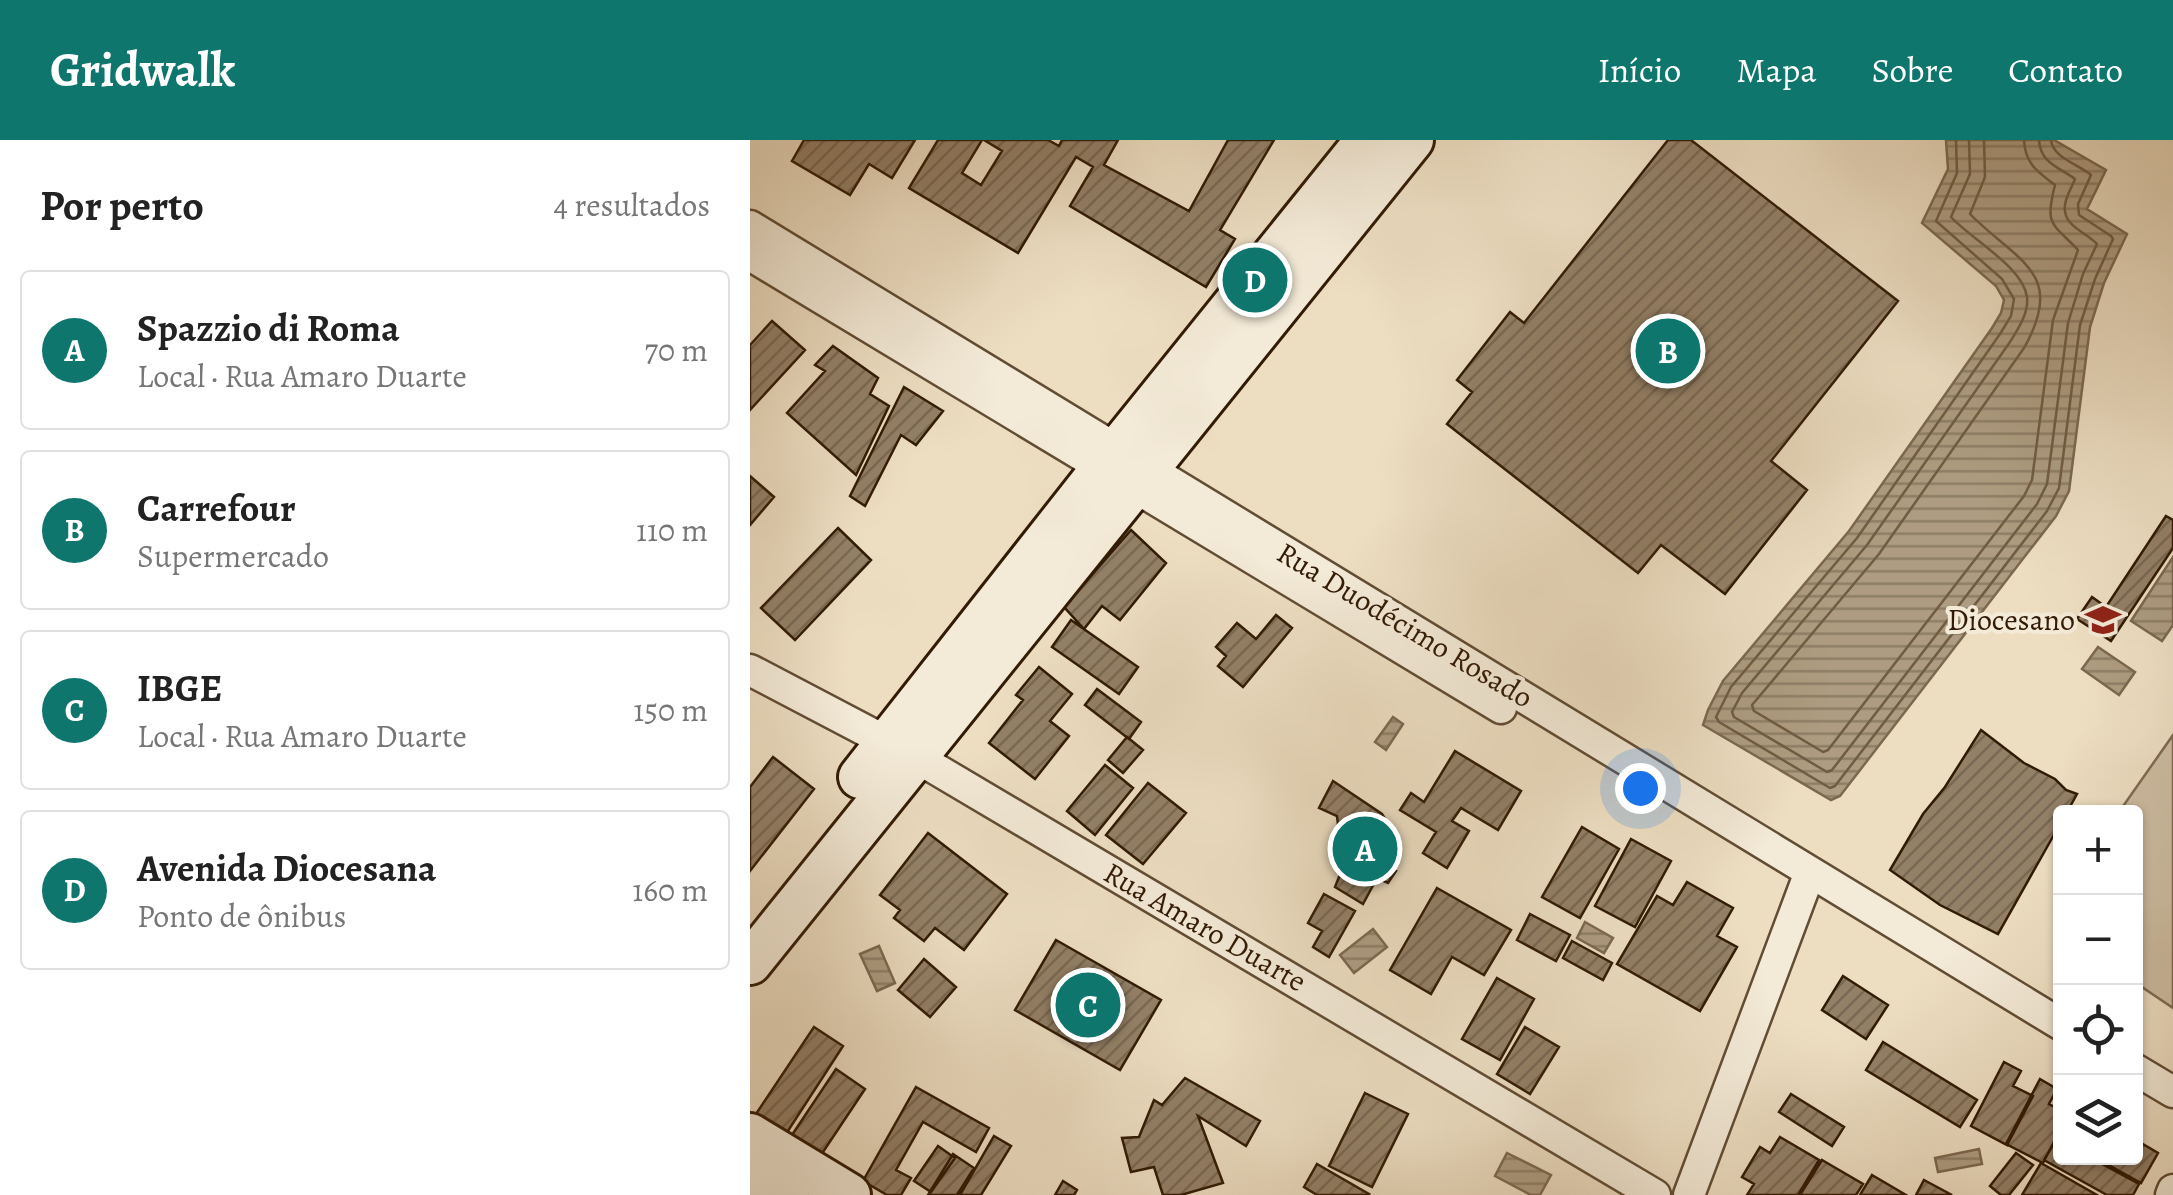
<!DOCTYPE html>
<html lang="pt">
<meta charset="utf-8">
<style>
:root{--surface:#fff;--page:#f2f2f2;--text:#222;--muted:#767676;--line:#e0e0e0;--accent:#0f766e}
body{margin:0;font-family:Alegreya,serif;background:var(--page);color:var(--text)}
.controls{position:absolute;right:30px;bottom:30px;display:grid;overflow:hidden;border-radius:10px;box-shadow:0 2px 8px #0004}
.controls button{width:90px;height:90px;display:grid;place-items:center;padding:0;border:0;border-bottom:2px solid var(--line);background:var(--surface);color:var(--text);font:50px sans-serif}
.you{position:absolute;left:890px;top:648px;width:35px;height:35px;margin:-25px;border:8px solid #fff;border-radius:50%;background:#1a73e8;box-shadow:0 0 0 15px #1a73e833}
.badge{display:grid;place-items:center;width:65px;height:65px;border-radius:50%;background:var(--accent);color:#fff;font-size:32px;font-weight:700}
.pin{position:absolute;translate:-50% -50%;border:5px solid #fff;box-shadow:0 2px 10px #0006}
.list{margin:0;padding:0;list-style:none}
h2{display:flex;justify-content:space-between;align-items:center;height:130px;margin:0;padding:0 40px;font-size:42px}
h2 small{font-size:32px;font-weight:400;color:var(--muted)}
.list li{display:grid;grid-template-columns:65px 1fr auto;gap:30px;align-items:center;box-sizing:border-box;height:160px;margin:0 20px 20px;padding:0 20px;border:2px solid var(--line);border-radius:10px}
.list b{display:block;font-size:38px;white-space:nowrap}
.list p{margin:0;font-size:32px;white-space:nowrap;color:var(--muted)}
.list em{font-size:32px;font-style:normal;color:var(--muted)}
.icon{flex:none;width:55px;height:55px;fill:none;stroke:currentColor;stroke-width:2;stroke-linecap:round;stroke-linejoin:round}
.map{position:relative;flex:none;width:1423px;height:1055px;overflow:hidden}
header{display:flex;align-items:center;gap:60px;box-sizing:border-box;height:140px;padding:0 50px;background:var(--accent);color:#fff}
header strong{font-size:48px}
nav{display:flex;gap:55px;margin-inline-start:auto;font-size:35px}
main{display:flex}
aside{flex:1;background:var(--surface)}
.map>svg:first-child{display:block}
.grass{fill:#cdbda2;stroke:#806c53;stroke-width:2.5}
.water{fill:url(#water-rules);stroke:#7c684f;stroke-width:2.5}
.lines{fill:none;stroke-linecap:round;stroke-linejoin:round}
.shore{stroke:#705c42;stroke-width:2.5}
.building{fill:url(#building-hatch);stroke:#321b04;stroke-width:2.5}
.street-casing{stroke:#614c34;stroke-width:35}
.secondary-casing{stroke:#321b04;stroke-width:48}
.street{stroke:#f3ead7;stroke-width:30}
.secondary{stroke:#f3ead7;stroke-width:42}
.labels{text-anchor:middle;stroke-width:8;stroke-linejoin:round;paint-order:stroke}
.poi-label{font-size:30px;fill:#321b04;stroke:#f3ead7;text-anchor:end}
.street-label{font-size:30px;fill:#321b04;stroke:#f3ead7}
</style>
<header>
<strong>Gridwalk</strong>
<nav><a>Início</a><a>Mapa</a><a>Sobre</a><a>Contato</a></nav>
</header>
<main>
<aside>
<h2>Por perto<small>4 resultados</small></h2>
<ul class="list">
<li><span class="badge">A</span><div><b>Spazzio di Roma</b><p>Local · Rua Amaro Duarte</p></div><em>70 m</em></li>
<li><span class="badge">B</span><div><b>Carrefour</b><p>Supermercado</p></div><em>110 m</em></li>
<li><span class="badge">C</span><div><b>IBGE</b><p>Local · Rua Amaro Duarte</p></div><em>150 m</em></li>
<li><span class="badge">D</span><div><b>Avenida Diocesana</b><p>Ponto de ônibus</p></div><em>160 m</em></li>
</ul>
</aside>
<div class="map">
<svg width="1423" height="1055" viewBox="0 0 1423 1055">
<defs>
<pattern id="water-rules" width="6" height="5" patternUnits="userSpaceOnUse" patternTransform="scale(2.5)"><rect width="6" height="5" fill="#ad9c81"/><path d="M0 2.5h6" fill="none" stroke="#8d7e67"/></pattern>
<pattern id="building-hatch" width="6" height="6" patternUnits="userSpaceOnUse" patternTransform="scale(2.5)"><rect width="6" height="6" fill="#938067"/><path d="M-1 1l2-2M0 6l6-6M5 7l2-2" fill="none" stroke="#796853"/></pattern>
</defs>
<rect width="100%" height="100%" fill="#eddec2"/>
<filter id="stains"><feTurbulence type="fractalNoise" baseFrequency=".002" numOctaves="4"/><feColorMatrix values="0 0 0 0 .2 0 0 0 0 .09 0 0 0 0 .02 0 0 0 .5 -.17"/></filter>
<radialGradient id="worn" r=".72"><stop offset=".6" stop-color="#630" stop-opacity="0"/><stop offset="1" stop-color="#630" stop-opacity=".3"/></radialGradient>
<path class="grass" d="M1423,595V868L1386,843V672H1369Z"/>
<path class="water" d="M1196,0H1304L1356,30L1337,69L1377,94L1354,143L1340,187L1319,351L1306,376L1090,656L1081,660L953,585L958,570L973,541L1099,391L1242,188L1251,173L1254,160L1246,146L1172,83L1198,29Z
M1423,417V485L1412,501L1381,481Z
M1348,507L1385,532L1369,555L1332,529Z
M643,577L653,584L636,610L625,602Z
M835,782L863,798L854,813L827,798Z
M623,789L637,807L604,833L590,815Z
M129,806L145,843L127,851L110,814Z
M1229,1009L1232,1024L1188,1032L1185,1018Z
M757,1013L801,1035L790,1055H781L745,1036Z"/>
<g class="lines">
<path class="shore" d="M1206,0L1207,33L1186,81L1252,139L1264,159L1261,176L1250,194L1107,398L981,547L966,577L969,582L1080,648L1085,646L1297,371L1309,348L1330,185L1345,139L1363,99L1361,96L1329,75L1328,64L1341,35C1328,24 1303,18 1301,0
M1219,0L1220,34L1201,77C1221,99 1273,127 1277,157C1279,173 1268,189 1260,202L1117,405L992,553L982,572L984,577L1077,632L1082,630L1287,364L1297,344L1318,183L1333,134L1347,104C1336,92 1312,86 1315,65C1316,56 1322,47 1325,39C1309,27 1290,23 1289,0
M1234,0L1235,37L1220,74C1267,122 1317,132 1274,208L1129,414L1002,565L1004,571L1073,612L1078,610L1274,356L1282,340L1303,180L1328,110C1303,83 1294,87 1305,45C1288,32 1275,24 1274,0"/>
</g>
<path class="building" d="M54,0H165L142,38L119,24L100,55L42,21Z
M188,0H232L212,33L231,45L252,11L234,0H298L309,6L312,0H368L354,25L439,71L478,0H524L470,90L485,99L456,147L320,66L343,27L326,17L268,113L159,48Z
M918,0H941L1148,161L1021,321L1057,350L975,454L911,405L888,433L697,284L722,252L707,240L760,172L774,183Z
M22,181L55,210L0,270V205Z
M83,206L128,238L120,254L139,266L106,335L37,273L75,231L65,225Z
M154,247L193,271L166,305L151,295L115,366L100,356Z
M0,336L24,357L0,385Z
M1416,376L1423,380V408L1361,501L1327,479L1342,457L1356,467Z
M88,388L121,420L45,500L11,468Z
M381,390L416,423L370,480L352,466L334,489L314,467Z
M526,475L542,488L493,547L468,526L476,516L466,507L487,483L506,499Z
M321,480L388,527L369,554L302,507Z
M289,527L322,554L300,581L319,596L285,639L239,603L273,560L266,555Z
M347,549L391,582L379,599L335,565Z
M1231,590L1274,623L1305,639L1316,650L1327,654L1317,672H1310V684L1248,794L1190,765L1140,730L1173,674L1195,647Z
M377,597L393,610L373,633L358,620Z
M705,611L771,651L748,690L711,668L702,681L719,691L697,728L673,713L686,692L650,670L661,653L674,662Z
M23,617L64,649L0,731V647Z
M355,625L383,648L345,695L317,671Z
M583,641L632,674L645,695L634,724L646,731L638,743L627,738L613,764L585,747L593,727L587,676L569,668Z
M398,643L436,673L393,724L356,695Z
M832,687L869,709L830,778L792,757Z
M178,693L257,754L214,810L185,788L174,801L144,778L150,770L130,755Z
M881,699L921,721L885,787L845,766Z
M937,742L983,768L967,796L987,807L950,871L867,824L907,756L923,765Z
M687,748L761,790L734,835L702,817L681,854L640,830Z
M574,754L605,771L579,817L563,807L572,791L558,783Z
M780,774L820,795L806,821L767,800Z
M306,800L411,860L370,930L265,870Z
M822,801L862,823L853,840L813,818Z
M174,819L206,847L180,877L148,850Z
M1093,836L1138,865L1116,899L1072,870Z
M747,838L784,859L750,920L712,899Z
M64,887L93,906L34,997L4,977Z
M775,887L809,907L780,954L747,934Z
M1133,902L1227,960L1210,987L1116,930Z
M1254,922L1271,931L1263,946L1283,956L1257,1005L1221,986Z
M86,929L115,949L71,1015L42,995Z
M435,938L510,981L496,1006L448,976L473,1043L431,1055H413L404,1027L381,1032L372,998L389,997L404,960L412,965Z
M1290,939L1307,949L1299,964L1310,970V990L1293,1023L1256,1004Z
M166,947L239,988L226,1012L173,982L146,1030L161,1038L151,1055H137L113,1041Z
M615,953L658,974L622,1047L579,1026Z
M1041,954L1094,987L1082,1006L1029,972Z
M244,996L261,1006L231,1055H210Z
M1030,997L1069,1020L1048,1055H997L1004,1044L992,1037L1010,1007L1020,1013Z
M1307,998L1310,1001V1018H1341L1389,1044L1383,1055H1357L1294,1020Z
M1386,1000L1408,1013L1391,1043L1346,1018H1386Z
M188,1006L205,1018L181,1052L164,1041Z
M1266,1013L1283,1025L1259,1055H1251L1240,1046Z
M203,1014L224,1028L207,1055H178Z
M1072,1020L1113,1044L1106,1055H1050Z
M1291,1023L1347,1055H1272Z
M567,1024L619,1054L618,1055H567L554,1047Z
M1122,1035L1156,1055H1110Z
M1174,1040L1202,1055H1166Z
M313,1041L327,1050L324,1055H305Z"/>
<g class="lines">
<defs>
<path id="street" d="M0,86L1310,884
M0,115L751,568
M0,530L164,616L905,1055
M1386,930L1423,952
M939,1055L1060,732
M1421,1055L1423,1050"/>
<path id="secondary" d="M110,637L368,309L617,0
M0,823L662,0
M0,995L99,1055
M0,1033L37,1055"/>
</defs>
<use href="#street" class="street-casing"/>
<use href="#secondary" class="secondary-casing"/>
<use href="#street" class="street"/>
<use href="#secondary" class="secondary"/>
</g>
<defs>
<symbol id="university-bare" viewBox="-9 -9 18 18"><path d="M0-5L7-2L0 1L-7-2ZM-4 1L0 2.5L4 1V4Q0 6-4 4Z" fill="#8f2418" stroke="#f3ead7" stroke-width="2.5" paint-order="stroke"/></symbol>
</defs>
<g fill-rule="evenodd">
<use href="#university-bare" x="1328" y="455" width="50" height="50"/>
</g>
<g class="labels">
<g class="poi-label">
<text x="1325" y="490">Diocesano</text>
</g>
<g class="street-label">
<text transform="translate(655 485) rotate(31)" y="10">Rua Duodécimo Rosado</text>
<text transform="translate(455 787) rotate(30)" y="10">Rua Amaro Duarte</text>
</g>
</g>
<rect width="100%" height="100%" filter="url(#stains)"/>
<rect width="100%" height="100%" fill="url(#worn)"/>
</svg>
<div class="controls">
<button>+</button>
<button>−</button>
<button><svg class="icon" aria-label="locate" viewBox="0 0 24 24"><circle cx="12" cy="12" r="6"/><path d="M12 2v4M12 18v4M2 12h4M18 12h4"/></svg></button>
<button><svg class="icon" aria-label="layers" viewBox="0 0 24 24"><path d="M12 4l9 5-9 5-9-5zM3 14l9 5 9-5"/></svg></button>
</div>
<div class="you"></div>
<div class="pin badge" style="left:615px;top:709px">A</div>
<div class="pin badge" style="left:918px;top:211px">B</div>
<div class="pin badge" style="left:338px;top:865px">C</div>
<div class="pin badge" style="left:505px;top:140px">D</div>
</div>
</main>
